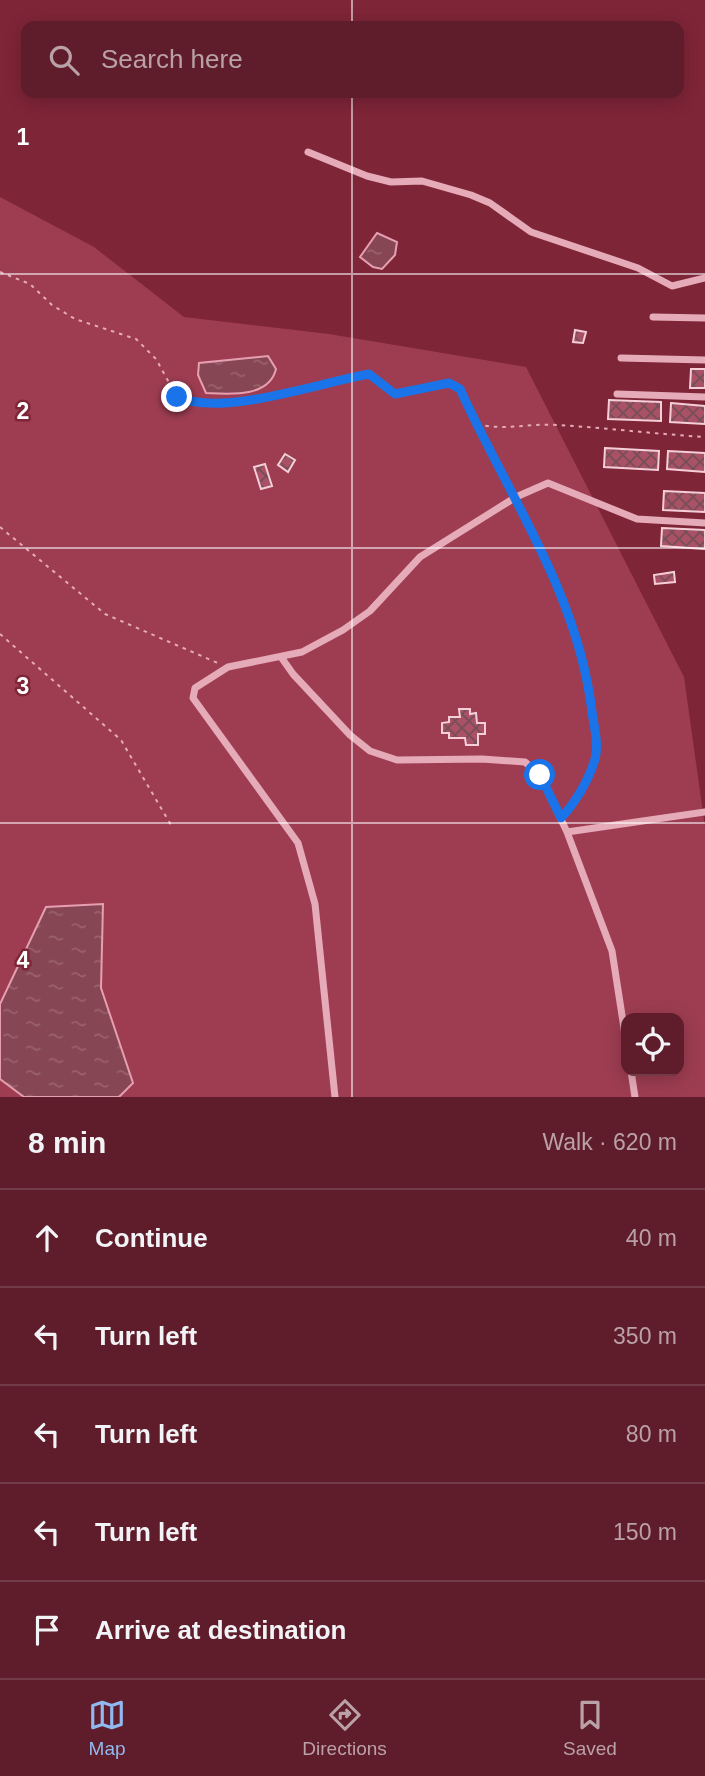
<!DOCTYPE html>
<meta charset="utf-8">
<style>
:root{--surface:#5f1c2a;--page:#682936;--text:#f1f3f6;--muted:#baa1a8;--line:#733a47;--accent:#90b9f0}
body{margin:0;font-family:Helvetica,sans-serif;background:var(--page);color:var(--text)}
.controls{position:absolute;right:21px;bottom:21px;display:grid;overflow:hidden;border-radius:14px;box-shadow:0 4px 18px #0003}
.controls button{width:63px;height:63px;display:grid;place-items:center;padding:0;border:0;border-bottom:2px solid var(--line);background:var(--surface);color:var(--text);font:35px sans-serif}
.stop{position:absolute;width:21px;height:21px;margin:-16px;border:5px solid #1a73e8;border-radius:50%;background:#fff}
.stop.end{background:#1a73e8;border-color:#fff;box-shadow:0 2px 7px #0008}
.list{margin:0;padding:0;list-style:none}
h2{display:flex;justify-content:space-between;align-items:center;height:91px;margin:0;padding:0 28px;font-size:30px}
h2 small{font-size:23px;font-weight:400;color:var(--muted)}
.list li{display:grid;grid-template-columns:46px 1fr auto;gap:21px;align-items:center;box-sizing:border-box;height:98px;padding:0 28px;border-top:2px solid var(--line)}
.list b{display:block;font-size:26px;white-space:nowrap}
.list em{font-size:23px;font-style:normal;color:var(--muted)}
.icon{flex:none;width:38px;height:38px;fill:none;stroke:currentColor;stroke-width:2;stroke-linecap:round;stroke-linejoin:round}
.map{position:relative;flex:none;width:705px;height:1097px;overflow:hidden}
.search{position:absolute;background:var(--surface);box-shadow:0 4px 18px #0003;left:21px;right:21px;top:21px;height:77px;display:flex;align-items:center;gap:18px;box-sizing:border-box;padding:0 24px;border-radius:14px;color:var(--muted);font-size:26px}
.sheet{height:581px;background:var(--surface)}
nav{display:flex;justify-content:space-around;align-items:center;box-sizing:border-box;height:98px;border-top:2px solid var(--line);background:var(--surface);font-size:19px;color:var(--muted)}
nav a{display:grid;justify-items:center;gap:4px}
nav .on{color:var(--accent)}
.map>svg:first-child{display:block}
.grass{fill:#9e3d52;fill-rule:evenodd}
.water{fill:url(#water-ripples);stroke:#e69fb0;stroke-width:2}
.building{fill:url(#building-cross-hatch);stroke:#f5ced7;stroke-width:2}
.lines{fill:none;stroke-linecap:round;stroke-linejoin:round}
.path{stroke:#e6abb8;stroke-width:2;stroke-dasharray:3.5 5;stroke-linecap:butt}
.minor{stroke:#e6abb8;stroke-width:7}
.route{stroke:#1a73e8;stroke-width:9}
.grid{fill:none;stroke:#fff;stroke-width:2;stroke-opacity:0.55}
.grid-label{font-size:23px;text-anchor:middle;font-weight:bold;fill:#fff;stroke:#7f2538;stroke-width:5;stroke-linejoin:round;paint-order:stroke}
</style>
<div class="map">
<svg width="705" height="1097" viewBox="0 0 705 1097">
<defs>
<pattern id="water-ripples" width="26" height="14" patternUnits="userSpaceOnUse" patternTransform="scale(1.75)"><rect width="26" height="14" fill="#874653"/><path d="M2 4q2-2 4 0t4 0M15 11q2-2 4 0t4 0" fill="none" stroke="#99626d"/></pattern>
<pattern id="building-cross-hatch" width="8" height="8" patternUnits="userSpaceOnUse" patternTransform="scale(1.75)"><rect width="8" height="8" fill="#a95165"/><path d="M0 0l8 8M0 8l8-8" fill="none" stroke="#764e57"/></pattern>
</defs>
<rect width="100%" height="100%" fill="#7f2538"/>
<path class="grass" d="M0,197L94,247L184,317L329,334L526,367L684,677L705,827V1097H0ZM626,1018H679V1071H626Z"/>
<path class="water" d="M377,233L397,242L395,255L382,269L373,267L360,257Z
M268,356L276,369C269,398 230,394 206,393L198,375L199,363Z
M103,904L101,988L133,1083L119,1097H24L0,1079V1004L46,907Z"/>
<path class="building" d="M575,330L586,332L583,343L573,342Z
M691,369H705V388H690Z
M609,400L661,402V421L608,419Z
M671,403L705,406V424L670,422Z
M605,448L659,451L658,470L604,467Z
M668,451L705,453V472L667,469Z
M285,454L295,460L288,472L278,465Z
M265,464L272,486L261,489L254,467Z
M664,491L705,493V512L663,510Z
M662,528L705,530V549L661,546Z
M674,572L675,582L655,584L654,575Z
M459,709H470V714L476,713L477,723H485V734H478V745H466L465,738H449V733H442V723L449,722V717H460Z"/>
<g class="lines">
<path class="path" d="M0,272L30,284L52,305L75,319L136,339L156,359L177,397L184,400L246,403L369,374L395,394L449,383L456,385L512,490
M477,424C504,431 530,423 558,425C607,428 656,434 705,437
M519,504L564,602L585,667L592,708L595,759L574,805L567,812
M0,527L105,614L220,664
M0,634L121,740L171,825"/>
<path class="minor" d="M308,152L367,176L391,182L422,181L471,195L490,203L531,232L638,268L672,286L705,278
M653,317L705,318
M621,358L705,360
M617,394L705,397
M281,657L293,674L350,735L370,751L397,760L482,759L525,762L540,775L567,832L612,951L626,1041
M567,832L705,812
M631,1071L635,1097
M335,1097L315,904L298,843L193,698L195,688L228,667L302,652L343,630L370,611L420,557L516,497L548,483L637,519L705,523"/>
</g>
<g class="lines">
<path class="route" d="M177,397C223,417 318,383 369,374L395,394L449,383L460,389C508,495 578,593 592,712C594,726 599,745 595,759C589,780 575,803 561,818L540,775"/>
</g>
<path class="grid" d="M352,0V26M352,93V1097M0,274H705M0,548H705M0,823H705"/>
<g class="grid-label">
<text x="23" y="145">1</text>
<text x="23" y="419">2</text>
<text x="23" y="694">3</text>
<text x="23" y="968">4</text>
</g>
</svg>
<div class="controls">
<button><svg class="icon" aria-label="locate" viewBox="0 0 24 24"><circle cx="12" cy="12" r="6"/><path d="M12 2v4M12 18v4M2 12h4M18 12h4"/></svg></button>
</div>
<div class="stop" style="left:540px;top:775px"></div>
<div class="stop end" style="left:177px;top:397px"></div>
<div class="search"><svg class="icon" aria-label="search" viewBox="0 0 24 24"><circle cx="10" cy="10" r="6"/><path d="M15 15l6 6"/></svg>Search here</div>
</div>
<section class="sheet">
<h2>8 min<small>Walk · 620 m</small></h2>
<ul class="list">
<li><svg class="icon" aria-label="ahead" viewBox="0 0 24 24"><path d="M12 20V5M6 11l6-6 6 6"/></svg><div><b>Continue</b></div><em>40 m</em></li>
<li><svg class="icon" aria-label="left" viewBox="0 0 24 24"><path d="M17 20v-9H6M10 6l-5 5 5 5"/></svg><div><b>Turn left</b></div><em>350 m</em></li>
<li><svg class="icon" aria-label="left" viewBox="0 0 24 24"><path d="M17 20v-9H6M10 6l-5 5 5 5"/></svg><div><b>Turn left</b></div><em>80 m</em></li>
<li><svg class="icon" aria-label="left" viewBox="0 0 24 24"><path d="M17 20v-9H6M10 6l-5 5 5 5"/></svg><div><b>Turn left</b></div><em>150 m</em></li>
<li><svg class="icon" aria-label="arrive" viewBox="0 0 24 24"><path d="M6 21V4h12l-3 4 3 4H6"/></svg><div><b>Arrive at destination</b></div></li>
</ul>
</section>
<nav>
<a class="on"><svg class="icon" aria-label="map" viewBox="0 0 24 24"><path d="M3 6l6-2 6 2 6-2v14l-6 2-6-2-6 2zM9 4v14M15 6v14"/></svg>Map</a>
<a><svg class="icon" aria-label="directions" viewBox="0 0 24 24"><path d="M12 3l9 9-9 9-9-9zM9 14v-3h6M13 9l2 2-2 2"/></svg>Directions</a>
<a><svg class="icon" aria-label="saved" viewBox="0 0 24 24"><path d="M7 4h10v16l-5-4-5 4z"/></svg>Saved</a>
</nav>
